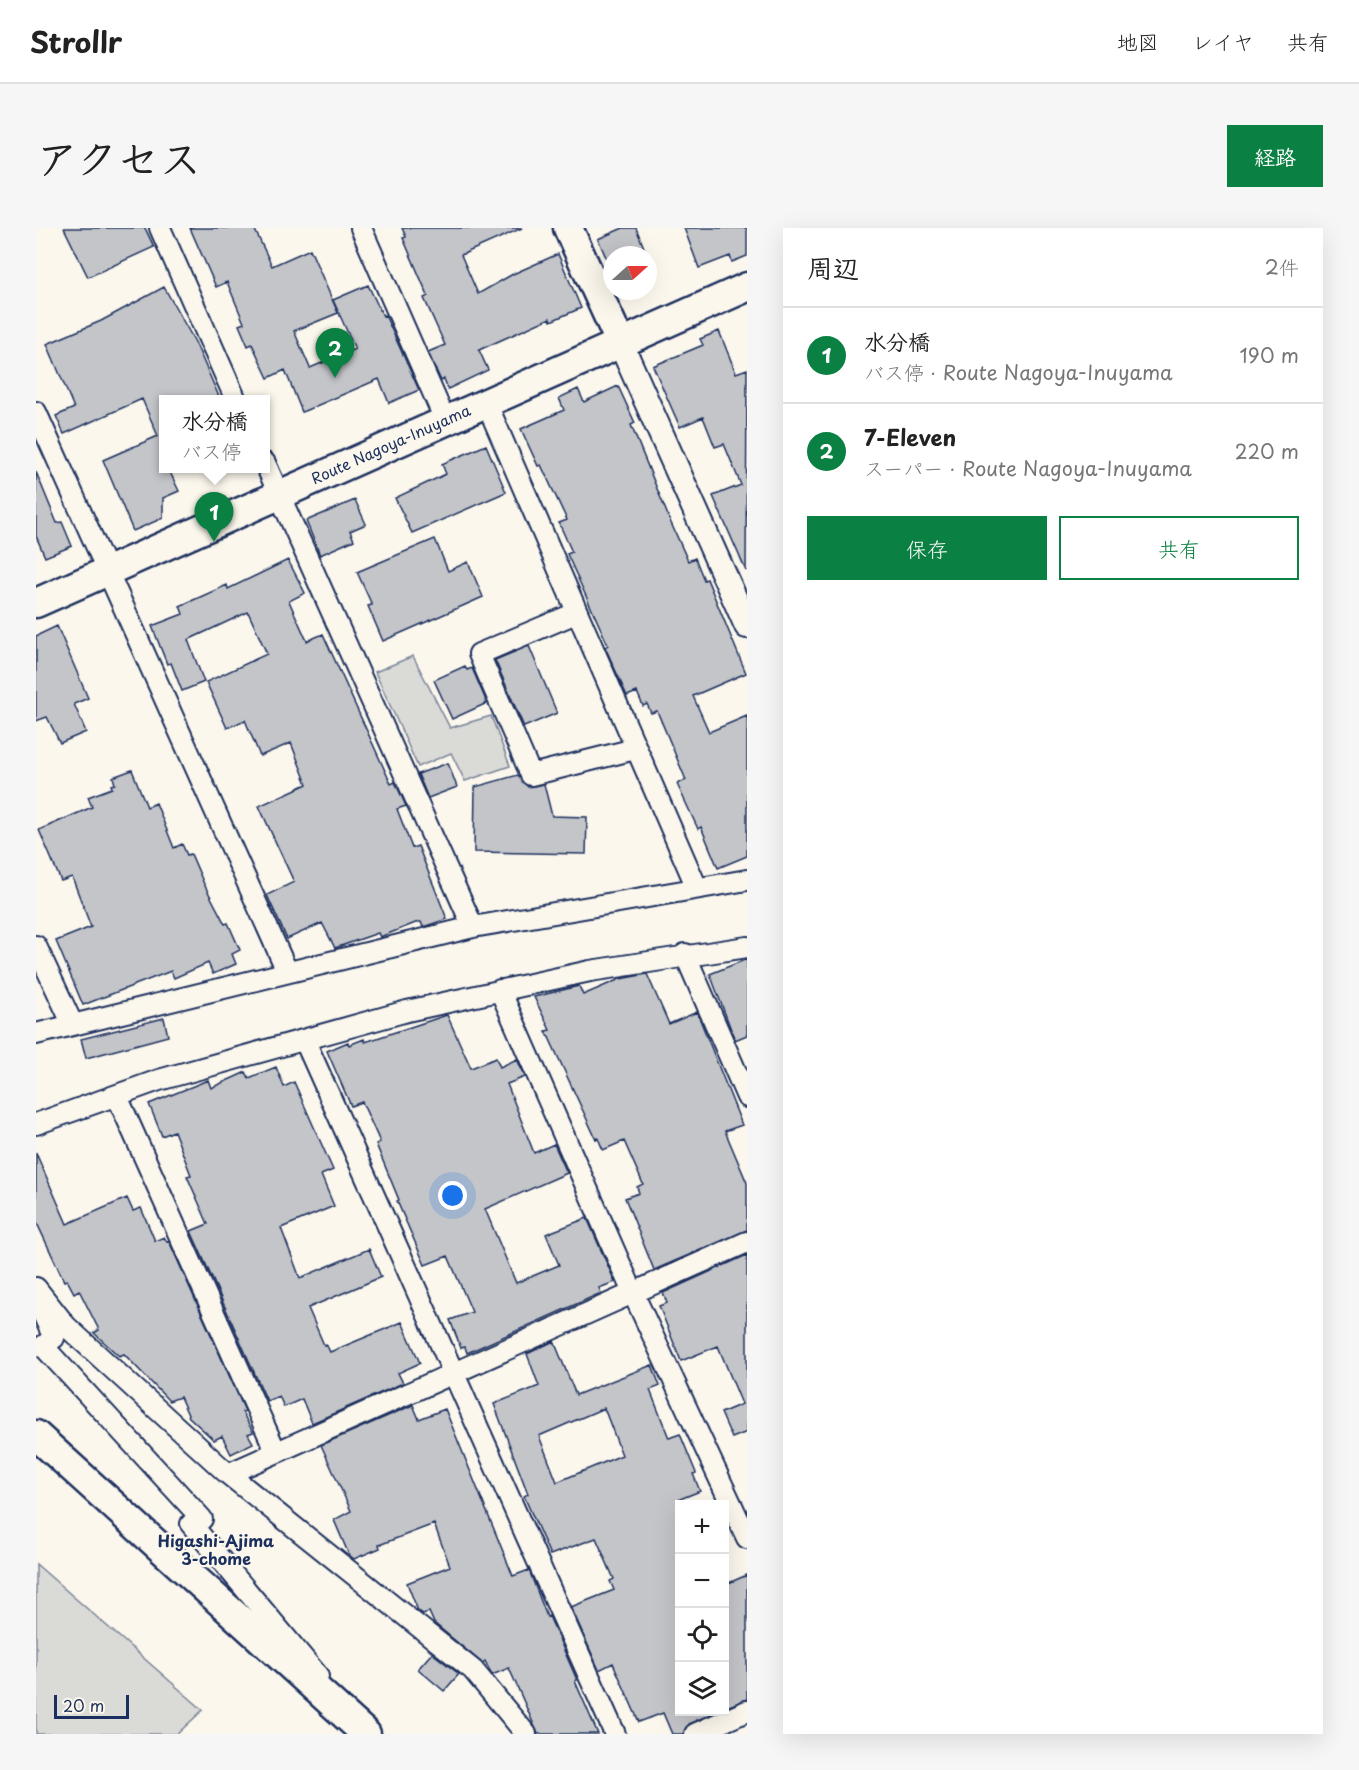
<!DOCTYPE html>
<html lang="ja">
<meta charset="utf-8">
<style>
:root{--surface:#fff;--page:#f6f6f6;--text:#222;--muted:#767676;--line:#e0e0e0;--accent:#0b8043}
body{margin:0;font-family:"Playpen Sans","Klee One",sans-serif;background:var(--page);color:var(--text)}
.controls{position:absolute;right:18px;bottom:18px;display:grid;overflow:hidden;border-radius:0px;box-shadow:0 6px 24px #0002}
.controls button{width:54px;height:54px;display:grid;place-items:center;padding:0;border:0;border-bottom:2px solid var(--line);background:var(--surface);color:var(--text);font:30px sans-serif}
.compass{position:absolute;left:567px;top:18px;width:54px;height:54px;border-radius:50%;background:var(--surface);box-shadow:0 6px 24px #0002;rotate:69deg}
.scale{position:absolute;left:18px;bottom:15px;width:75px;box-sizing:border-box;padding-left:6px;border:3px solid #1b2f5e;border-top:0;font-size:16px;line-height:21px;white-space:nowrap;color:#1b2f5e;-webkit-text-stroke:4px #fbf7ec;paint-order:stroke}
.you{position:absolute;left:417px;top:968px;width:21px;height:21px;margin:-15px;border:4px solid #fff;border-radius:50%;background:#1a73e8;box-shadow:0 0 0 9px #1a73e833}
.badge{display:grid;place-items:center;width:39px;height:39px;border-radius:50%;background:var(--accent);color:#fff;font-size:20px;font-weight:700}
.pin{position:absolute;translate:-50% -50px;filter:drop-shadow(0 2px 3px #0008)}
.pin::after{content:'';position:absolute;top:32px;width:21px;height:18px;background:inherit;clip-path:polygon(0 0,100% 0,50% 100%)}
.popup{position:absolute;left:123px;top:167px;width:111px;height:78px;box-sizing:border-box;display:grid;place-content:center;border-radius:0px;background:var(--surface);filter:drop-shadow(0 2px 4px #0005);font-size:20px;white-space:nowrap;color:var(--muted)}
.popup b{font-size:22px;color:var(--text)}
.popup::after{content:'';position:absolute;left:50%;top:100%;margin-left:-12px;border:12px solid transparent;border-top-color:var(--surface)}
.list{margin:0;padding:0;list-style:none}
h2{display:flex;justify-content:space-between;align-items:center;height:78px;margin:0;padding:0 24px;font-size:26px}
h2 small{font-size:20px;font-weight:400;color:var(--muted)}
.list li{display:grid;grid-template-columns:39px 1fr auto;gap:18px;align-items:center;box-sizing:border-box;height:96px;padding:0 24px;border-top:2px solid var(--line)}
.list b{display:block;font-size:22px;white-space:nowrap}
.list p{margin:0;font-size:20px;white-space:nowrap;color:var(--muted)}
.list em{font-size:20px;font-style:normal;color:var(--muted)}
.actions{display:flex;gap:12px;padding:18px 24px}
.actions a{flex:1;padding:14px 0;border:2px solid var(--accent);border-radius:0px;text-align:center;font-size:21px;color:var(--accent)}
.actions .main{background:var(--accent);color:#fff}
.icon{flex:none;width:33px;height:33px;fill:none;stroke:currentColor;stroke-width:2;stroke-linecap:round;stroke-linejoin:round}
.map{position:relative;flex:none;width:711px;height:1506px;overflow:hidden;border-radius:0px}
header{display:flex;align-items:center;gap:36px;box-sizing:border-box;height:84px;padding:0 30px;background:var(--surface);border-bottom:2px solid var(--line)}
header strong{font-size:28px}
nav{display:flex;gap:33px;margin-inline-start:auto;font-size:21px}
.intro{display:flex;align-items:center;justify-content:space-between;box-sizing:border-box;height:144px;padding:0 36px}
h1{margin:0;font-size:42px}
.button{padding:15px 27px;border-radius:0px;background:var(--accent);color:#fff;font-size:21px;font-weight:700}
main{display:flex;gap:36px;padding:0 36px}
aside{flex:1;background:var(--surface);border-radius:0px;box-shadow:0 6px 24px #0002}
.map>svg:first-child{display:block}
.green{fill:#dadad7;stroke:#7a849a;stroke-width:1.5}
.building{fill:#c3c5c9;stroke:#1b2f5e;stroke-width:1.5;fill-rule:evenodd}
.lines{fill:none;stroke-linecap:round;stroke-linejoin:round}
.minor-casing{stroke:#1b2f5e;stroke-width:24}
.tertiary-casing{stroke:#1b2f5e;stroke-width:28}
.secondary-casing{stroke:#1b2f5e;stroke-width:33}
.minor{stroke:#fbf7ec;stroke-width:20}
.tertiary{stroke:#fbf7ec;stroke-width:24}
.secondary{stroke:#fbf7ec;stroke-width:28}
.labels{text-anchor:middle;stroke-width:4.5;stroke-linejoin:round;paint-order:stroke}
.street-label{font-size:15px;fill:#1b2f5e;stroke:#fbf7ec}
.neighbourhood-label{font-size:16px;font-weight:bold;fill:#1b2f5e;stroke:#fbf7ec}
</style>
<header>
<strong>Strollr</strong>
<nav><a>地図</a><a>レイヤ</a><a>共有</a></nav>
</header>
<div class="intro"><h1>アクセス</h1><a class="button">経路</a></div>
<main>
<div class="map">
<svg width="711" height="1506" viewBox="0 0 711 1506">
<rect width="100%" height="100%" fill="#fbf7ec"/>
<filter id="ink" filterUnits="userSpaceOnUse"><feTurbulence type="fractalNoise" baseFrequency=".0167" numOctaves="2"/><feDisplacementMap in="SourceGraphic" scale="12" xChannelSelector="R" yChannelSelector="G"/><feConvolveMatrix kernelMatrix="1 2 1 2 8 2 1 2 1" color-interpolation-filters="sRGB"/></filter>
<g filter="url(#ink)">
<path class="green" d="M377,428L414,500L455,488L474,538L429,553L415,525L382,539L339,444Z
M0,1336L167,1482L141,1506H0Z"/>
<path class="building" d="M28,0H109L118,19L52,49Z
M154,0H218L236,38L274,21L302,85L258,103L274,140L319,121L297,72L332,57L347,88L349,87L383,162L353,175L343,151L266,184L249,142L232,150L216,116L212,118L203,97L208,95L191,54L180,59Z
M366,0H486L425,27L442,66L477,46L522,26L545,80L515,93L514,90L443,122L452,142L412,161L408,151L405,153L392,124L409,117L388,70L392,68L367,10L370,9Z
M587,0H600L611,27H576V43L562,11Z
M648,0H711V28L696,34L694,28L663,40Z
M128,59L159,114L184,171H127V240H132L143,263L127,270V290L97,303L67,232L122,208L106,171L28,206L20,188L38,180L11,116L65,93Z
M683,103L700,145L711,141L710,343L677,268L705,257L688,216L679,219L667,189L644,199L617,138L667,117L664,111Z
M582,158L599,195L595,197L635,295L652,333L659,330L668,352L671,351L710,445L657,468L673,504L711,488V628L682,640L665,599L662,601L641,556L650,552L621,483L615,485L611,476L607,478L601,464L591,468L569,419L572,417L531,326L536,324L523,295L531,292L505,237L502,238L485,201L528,182L523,170L542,161L548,174Z
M450,217L470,264L376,305L359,270L410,246L406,236Z
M0,244L21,295L26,294L36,318L9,329L0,308Z
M319,272L330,296L314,303L318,312L284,327L270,293Z
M399,311L412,343L432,334L447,369L347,413L332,378L336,377L321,344Z
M252,332L269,365L253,373L271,413L287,406L355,556L359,554L370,578L361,581L376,620L382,618L411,691L387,699L385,694H382L344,709L342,705L299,720L286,695L251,711L231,667L258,654L223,578L271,556L255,515L224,528L209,492L191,500L170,454L231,426L212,384L152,412L168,454L146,463L135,435L131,436L116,398L147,386L144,378L191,357L192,361Z
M21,398L52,470L38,476L50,504L24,515L11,489L0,493V408Z
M493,418L521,485L488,499L459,432Z
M429,438L431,442L436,440L451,475L416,491L398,452Z
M412,535L421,559L392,570L382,546Z
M96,542L111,579L120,575L138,620L146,616L151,627L155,626L168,656L189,696L192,695L204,722L196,726L200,736L177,746L172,735L138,750L135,743L47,777L20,713L55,699L36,649L25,653L3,602L56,579L52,569L76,560L75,557L79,556L77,549Z
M482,547L492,559L508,556L516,588L551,589L550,626L438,624L439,559Z
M711,731V807L699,812L674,746Z
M611,746L633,796L661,784L706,897L689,903L711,955V1002L618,1042L589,970L603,965L601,959L607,956L588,913L567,922L562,910L560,911L510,803L514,802L498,769L543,758L547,767L584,751Z
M411,787L435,840L460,830L464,839L481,831L489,849L471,856L498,925L518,916L531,945L449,981L480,1055L523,1037L510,1006L551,990L579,1054L563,1060L565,1065L431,1125L429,1119L425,1120L414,1092L436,1084L412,1028L389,1037L361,973L363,972L340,916L344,914L326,874L315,878L291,823L312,814L313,817L328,811L329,814Z
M128,790L132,808L50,830L45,811Z
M240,839L248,859L258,854L297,942L285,947L298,978L245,1000L264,1050L333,1021L345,1049L272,1080L288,1117L290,1116L294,1124L366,1094L384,1135L362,1145L367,1155L276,1195L266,1171L248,1179L243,1168L231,1173L155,1003L172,996L151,948L155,947L138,903L126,908L113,876L172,852L175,860L210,844L213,850Z
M0,925L31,996L91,970L97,983L105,980L119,1013L128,1009L131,1014L133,1013L209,1183L206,1184L217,1204L212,1206L217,1215L195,1226L186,1208L178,1212L153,1189L144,1169L133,1173L88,1126L83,1128L58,1105L63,1102L43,1062L38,1065L31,1052L28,1053L0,993Z
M711,1027V1204L696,1210L685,1185L706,1176L682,1118L645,1133L623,1078L631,1075L627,1065Z
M518,1113L540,1167L616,1137L624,1158L614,1162L633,1210L644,1206L660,1245L657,1246L664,1263L644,1271V1484H680L654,1495L647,1506H636L627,1485L603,1494L577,1435L563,1442L535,1379L578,1362L574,1353L578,1351L560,1310L514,1327L488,1268L492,1266L458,1176L503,1158L491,1126ZM568,1180L586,1227L521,1254L503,1208Z
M377,1177L383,1191L409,1181L477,1348L493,1342L511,1389L513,1388L541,1452L539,1453L562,1506H502L473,1440L456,1447L449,1433L446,1435L398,1395L393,1384L387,1386L382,1383L371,1355L414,1338L398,1296L343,1317L344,1320L318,1331L313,1327L298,1292L315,1283L285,1217Z
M711,1347V1471L688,1480V1357Z
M396,1425L423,1446L408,1463L382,1441Z"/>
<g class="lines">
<defs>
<path id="minor" d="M124,0L200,172
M325,0L409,192
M450,174L661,660
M0,184L251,743
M229,235L437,699
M540,385L443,426L495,547L599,521
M0,718L36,795
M649,726L711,869
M464,762L597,1065L711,1310
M0,806L437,699L711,652
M269,813L579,1506
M81,868L240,1224
M0,896L123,852L371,783L554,743L711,719
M0,1060L30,1098L192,1246L437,1442L490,1506
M1,1073L18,1110L7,1118L166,1291L155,1296L282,1448
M192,1246L711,1014
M659,1506L711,1483"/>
<path id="tertiary" d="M584,114L711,398"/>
<path id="secondary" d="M532,0L584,114
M0,375L711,59
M0,1207L330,1506"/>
</defs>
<use href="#minor" class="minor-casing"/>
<use href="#tertiary" class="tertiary-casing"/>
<use href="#secondary" class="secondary-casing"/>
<use href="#minor" class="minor"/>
<use href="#tertiary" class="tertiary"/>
<use href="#secondary" class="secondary"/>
</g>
</g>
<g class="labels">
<g class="street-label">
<text transform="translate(355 217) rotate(-24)" y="5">Route Nagoya-Inuyama</text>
</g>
<g class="neighbourhood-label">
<text x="180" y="1319">Higashi-Ajima<tspan x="180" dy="18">3-chome</tspan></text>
</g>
</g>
</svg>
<div class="controls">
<button>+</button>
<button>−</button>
<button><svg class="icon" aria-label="locate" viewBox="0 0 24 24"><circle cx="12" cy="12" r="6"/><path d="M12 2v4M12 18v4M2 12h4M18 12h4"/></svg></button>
<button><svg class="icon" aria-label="layers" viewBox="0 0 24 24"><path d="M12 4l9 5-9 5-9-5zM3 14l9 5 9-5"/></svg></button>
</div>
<svg class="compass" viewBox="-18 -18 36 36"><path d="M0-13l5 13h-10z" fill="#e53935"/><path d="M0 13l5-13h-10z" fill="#767676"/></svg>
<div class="scale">20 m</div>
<div class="you"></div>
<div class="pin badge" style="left:178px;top:314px">1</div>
<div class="popup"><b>水分橋</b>バス停</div>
<div class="pin badge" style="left:299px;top:150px">2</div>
</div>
<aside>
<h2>周辺<small>2件</small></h2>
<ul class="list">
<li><span class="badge">1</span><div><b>水分橋</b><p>バス停 · Route Nagoya-Inuyama</p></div><em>190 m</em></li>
<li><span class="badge">2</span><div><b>7-Eleven</b><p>スーパー · Route Nagoya-Inuyama</p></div><em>220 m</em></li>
</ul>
<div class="actions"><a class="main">保存</a><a>共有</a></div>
</aside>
</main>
